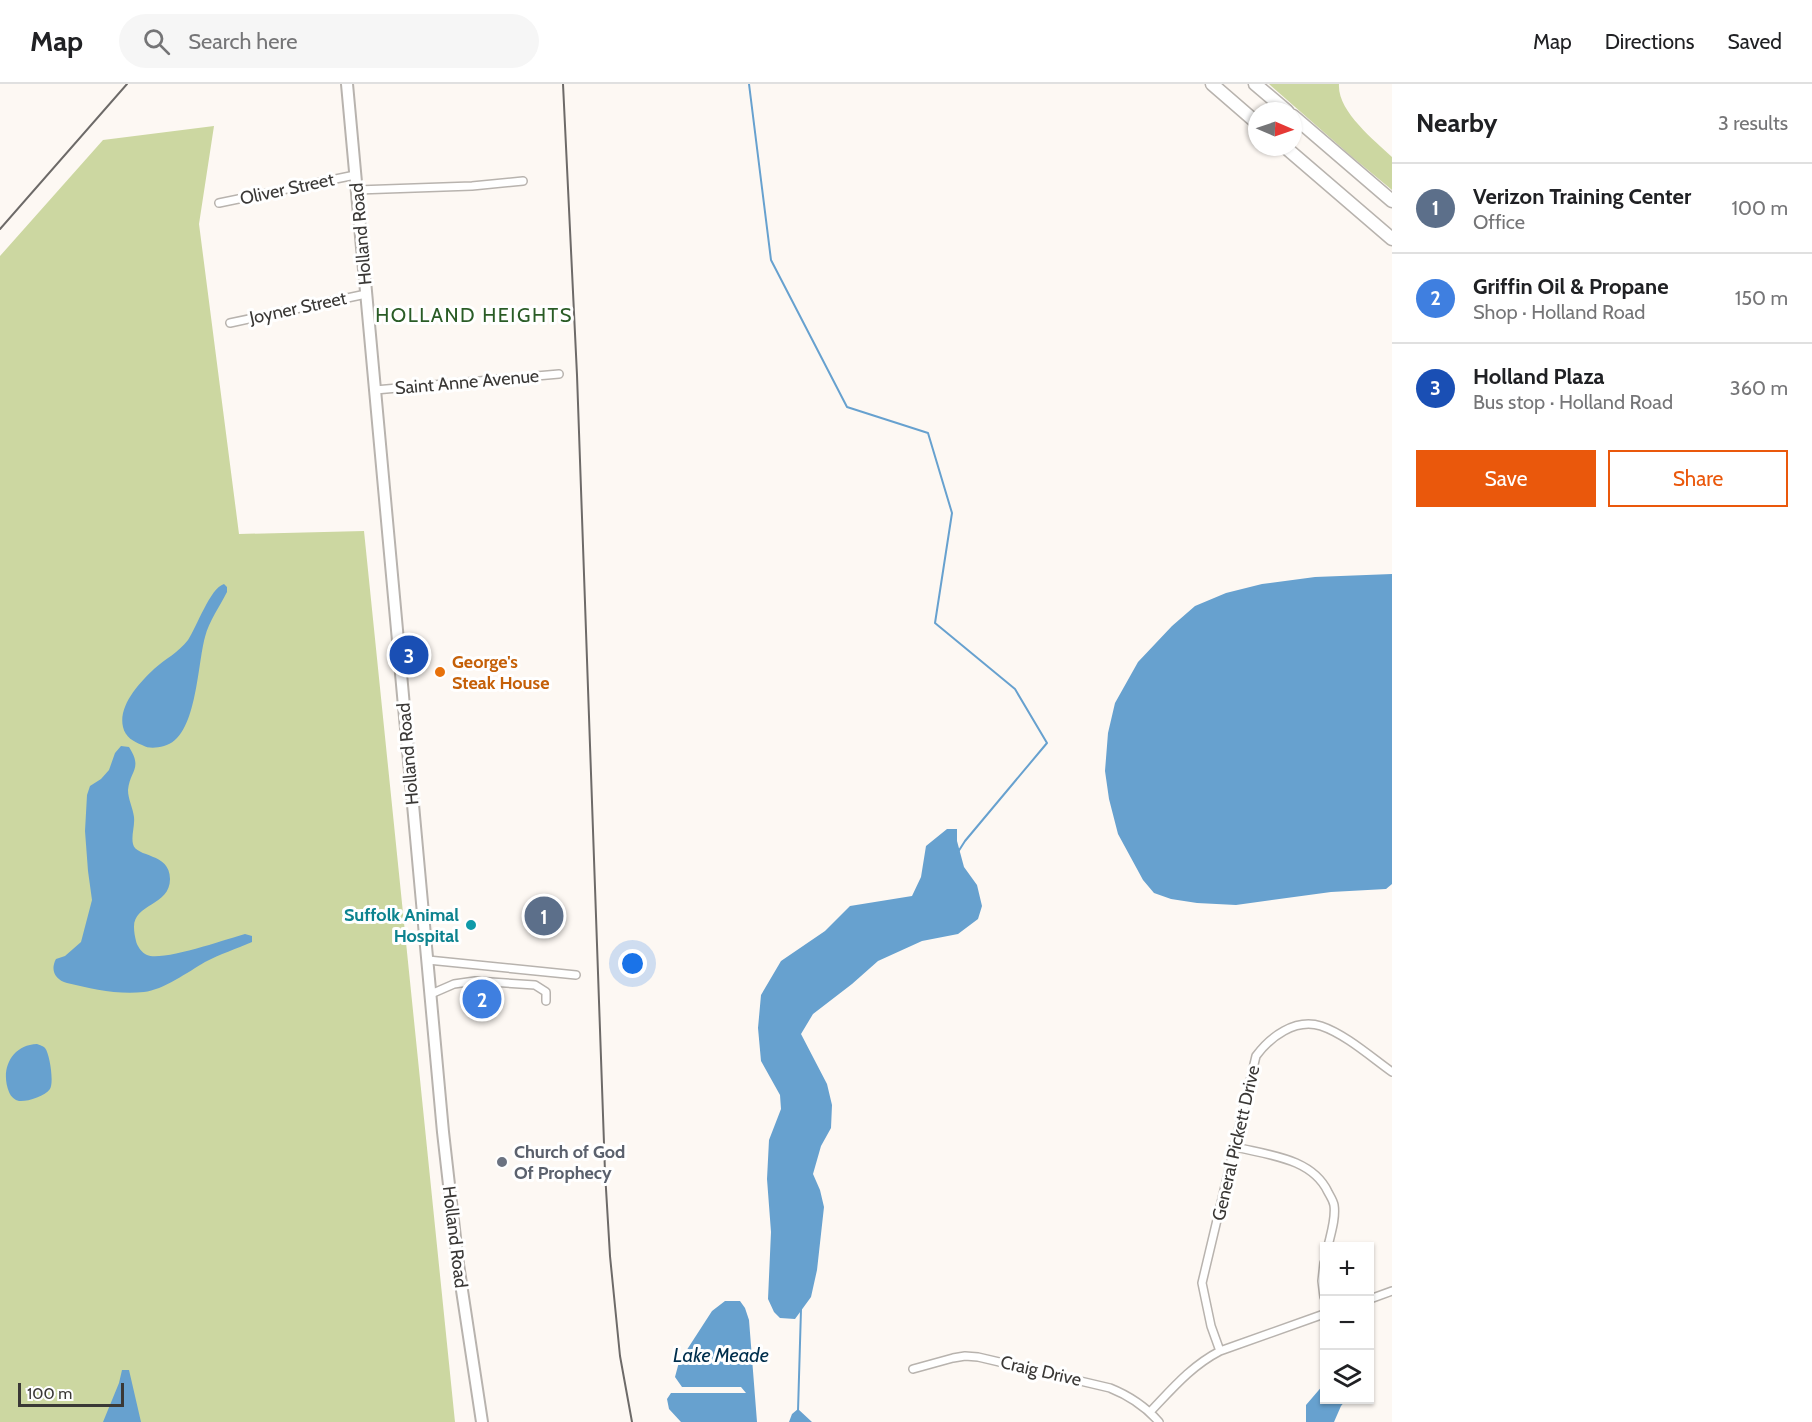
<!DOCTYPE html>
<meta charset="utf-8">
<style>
:root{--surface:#fff;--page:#f6f6f6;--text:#202124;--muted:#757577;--line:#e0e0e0;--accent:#ea580c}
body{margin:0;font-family:Cabin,sans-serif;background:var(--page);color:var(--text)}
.controls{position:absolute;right:18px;bottom:18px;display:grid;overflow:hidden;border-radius:0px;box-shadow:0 2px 4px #0004}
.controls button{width:54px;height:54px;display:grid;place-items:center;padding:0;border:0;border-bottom:2px solid var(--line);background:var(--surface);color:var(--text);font:30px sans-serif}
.compass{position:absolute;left:1248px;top:18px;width:54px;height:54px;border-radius:50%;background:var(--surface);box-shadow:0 2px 4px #0004;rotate:92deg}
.scale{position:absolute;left:18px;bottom:15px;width:106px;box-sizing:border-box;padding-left:6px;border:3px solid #3a3836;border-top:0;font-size:16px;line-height:21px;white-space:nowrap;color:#3a3836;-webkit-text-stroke:4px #fff;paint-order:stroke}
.you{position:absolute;left:633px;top:880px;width:21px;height:21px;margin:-15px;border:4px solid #fff;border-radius:50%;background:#1a73e8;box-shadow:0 0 0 9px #1a73e833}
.badge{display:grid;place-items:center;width:39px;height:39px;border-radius:50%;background:var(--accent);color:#fff;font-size:20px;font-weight:700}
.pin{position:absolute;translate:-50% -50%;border:3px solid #fff;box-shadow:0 2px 6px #0006}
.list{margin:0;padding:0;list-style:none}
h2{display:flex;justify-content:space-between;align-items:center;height:78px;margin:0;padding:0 24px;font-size:26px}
h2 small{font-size:20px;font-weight:400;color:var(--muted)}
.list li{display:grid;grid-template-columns:39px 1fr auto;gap:18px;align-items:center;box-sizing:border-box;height:90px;padding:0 24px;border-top:2px solid var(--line)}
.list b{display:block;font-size:22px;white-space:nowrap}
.list p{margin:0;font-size:20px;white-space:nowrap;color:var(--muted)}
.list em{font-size:20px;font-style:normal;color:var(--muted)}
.actions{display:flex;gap:12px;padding:18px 24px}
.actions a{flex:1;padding:14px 0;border:2px solid var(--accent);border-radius:0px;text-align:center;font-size:21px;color:var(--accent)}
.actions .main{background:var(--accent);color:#fff}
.icon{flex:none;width:33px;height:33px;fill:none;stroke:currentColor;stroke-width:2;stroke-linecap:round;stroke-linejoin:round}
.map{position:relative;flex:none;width:1392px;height:1338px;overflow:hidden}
header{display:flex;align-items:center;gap:36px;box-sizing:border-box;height:84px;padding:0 30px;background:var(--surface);border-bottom:2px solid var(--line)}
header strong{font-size:28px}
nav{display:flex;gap:33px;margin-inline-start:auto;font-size:21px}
.search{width:420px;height:54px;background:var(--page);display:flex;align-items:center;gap:15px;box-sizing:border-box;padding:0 21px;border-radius:33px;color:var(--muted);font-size:22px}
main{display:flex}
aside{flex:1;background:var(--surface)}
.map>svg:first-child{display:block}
.green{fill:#ccd7a1}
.water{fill:#67a1cf}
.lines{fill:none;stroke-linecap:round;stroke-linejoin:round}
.stream{stroke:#67a1cf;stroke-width:2}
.minor-casing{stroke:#b8b3ae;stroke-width:10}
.primary-casing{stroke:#b8b3ae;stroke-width:14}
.motorway-casing{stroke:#b8b3ae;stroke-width:15}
.minor{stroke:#fff;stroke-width:7}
.primary{stroke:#fff;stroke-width:10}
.motorway{stroke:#fff;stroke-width:12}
.rail{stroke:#6d6a68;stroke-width:2}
.food-dot{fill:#e8710a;stroke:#fff;stroke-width:2}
.culture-dot{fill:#0f9aa8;stroke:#fff;stroke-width:2}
.worship-dot{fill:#6b7280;stroke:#fff;stroke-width:2}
.labels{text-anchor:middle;stroke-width:6;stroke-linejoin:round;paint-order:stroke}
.street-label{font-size:18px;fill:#3a3836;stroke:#fff}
.food-label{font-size:18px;font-weight:bold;fill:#c56008;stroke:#fff;text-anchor:start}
.culture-label{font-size:18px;font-weight:bold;fill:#0d838f;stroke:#fff;text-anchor:end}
.worship-label{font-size:18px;font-weight:bold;fill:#5b616d;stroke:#fff;text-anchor:start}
.neighbourhood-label{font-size:20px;letter-spacing:1.5px;fill:#2a5c26;stroke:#fff}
.water-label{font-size:20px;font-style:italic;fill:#002f4d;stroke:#fff}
</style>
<header>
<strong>Map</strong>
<div class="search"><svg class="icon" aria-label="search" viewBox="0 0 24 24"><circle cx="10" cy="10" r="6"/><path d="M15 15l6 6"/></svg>Search here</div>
<nav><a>Map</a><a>Directions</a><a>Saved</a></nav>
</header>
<main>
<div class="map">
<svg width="1392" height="1338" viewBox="0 0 1392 1338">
<rect width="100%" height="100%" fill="#fdf8f3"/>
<path class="green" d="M1269,0H1339C1337,27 1374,56 1392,73V106L1351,72Z
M214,42L199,140L239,450L364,447L455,1338H0V172L103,56Z"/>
<path class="water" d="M1392,490V800L1386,805L1331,808L1236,821L1197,819L1171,815L1154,809L1143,796L1118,750L1109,715L1105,687L1108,649L1115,619L1138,578L1172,542L1195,522L1226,509L1262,500L1315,493Z
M224,500L227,503V508C220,522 209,537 205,553C197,582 197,654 164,662C156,664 149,665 142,661C134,658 125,653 123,643C118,622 139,599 154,585C165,575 178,569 188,556C197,543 210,504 224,500Z
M121,662L129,663C143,685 130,686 128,706C128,715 133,724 134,733C135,742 131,752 133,760C136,774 170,768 170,795C170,822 134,819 134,843C134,848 135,853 136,857C137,862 142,869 147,871C161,878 227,855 245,850L252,852V858C236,865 220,870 205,878C188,888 163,906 144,908C118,911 92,905 67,899C55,896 50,886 56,875L65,872L81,858L92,816L88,787L85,747L87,711L90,702L101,695L109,686L115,669Z
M947,745H957V757L964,783L977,801L982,822L978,835L958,850L922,857L878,877L852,900L813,930L801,950L827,1000L832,1021L831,1044L821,1062L813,1090L820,1106L824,1123L817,1186L811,1213L795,1235L780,1234L774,1228L768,1215L771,1148L767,1095L769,1056L781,1025L780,1011L761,977L758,944L761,911L781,877L825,847L850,822L912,812L921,793L926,762Z
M37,960C41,962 42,961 45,964C50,970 54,999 50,1005C45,1012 27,1018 19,1017C15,1016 11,1013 9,1008C0,986 11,961 37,960Z
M725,1217H740L745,1224L749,1236L757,1338H681L669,1325L667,1315L671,1309H746L741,1303H682L675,1293L679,1278L712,1227Z
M122,1286H129L141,1338H103L119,1299Z
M1324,1300V1316H1346L1341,1322L1334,1338H1306V1321Z
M798,1325L812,1338H789L792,1330Z"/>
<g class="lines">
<path class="stream" d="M749,0L771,176L847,323L928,349L952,429L935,539L1015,605L1047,659L965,757L958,768
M798,1327L801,1225"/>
<defs>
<path id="minor" d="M357,106L472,102L523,97
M219,119L355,91
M230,239L366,210
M375,306L559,290
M428,876L576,891
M431,910L454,900L475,897L535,901L546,908V917
M1235,1063C1268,1071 1312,1074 1328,1108C1330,1112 1333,1116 1334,1121C1336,1134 1331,1149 1328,1162
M1324,1179L1322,1197L1324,1213
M1370,1215L1392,1207
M1220,1267L1211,1242L1202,1199L1256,972C1270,953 1295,934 1321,942C1345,950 1371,973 1392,988
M913,1285L953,1274L965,1272L978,1273L1110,1304C1130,1312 1145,1322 1159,1338
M1150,1328C1172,1305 1191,1282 1220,1267L1324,1230"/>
<path id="primary" d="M347,0L443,1048L458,1180L482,1338"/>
<path id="motorway" d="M1212,0L1257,39
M1255,0L1287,27
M1293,32L1392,117
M1285,63L1392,155"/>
</defs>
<use href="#minor" class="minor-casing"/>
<use href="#primary" class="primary-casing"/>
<use href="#motorway" class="motorway-casing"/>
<use href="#minor" class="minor"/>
<use href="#primary" class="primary"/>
<use href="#motorway" class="motorway"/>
<path class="rail" d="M563,0L577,291L605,1088L610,1172L620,1272L632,1338
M0,145L127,0"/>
</g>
<circle class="food-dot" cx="440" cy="588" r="6"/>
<circle class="culture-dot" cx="471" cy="841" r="6"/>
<circle class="worship-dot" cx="502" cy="1078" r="6"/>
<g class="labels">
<g class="street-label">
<text transform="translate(287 105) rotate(-12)" y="6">Oliver Street</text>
<text transform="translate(361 150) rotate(-95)" y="6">Holland Road</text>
<text transform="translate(298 224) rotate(-12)" y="6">Joyner Street</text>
<text transform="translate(467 298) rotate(-5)" y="6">Saint Anne Avenue</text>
<text transform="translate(408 670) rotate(-95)" y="6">Holland Road</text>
<text transform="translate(1236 1059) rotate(-77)" y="6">General Pickett Drive</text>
<text transform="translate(455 1153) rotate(83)" y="6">Holland Road</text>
<text transform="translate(1041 1287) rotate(13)" y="6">Craig Drive</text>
</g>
<g class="food-label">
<text x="452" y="584">George's<tspan x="452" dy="21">Steak House</tspan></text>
</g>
<g class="culture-label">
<text x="459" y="837">Suffolk Animal<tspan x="459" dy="21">Hospital</tspan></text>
</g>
<g class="worship-label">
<text x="514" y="1074">Church of God<tspan x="514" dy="21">Of Prophecy</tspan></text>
</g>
<g class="neighbourhood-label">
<text x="474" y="238">HOLLAND HEIGHTS</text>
</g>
<g class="water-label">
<text x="721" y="1278">Lake Meade</text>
</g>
</g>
</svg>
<div class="controls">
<button>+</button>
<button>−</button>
<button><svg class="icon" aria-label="layers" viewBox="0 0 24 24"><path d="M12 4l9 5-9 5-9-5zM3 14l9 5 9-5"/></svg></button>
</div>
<svg class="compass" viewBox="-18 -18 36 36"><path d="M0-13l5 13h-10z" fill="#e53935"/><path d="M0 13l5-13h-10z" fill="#757577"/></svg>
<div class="scale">100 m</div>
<div class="you"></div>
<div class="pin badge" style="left:544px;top:832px;background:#5c6f8a">1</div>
<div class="pin badge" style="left:482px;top:915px;background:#3f7fe0">2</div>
<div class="pin badge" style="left:409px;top:571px;background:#1a4fb4">3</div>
</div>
<aside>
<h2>Nearby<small>3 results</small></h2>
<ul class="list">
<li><span class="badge" style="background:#5c6f8a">1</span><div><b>Verizon Training Center</b><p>Office</p></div><em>100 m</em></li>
<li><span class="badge" style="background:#3f7fe0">2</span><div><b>Griffin Oil &amp; Propane</b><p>Shop · Holland Road</p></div><em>150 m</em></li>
<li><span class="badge" style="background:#1a4fb4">3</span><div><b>Holland Plaza</b><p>Bus stop · Holland Road</p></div><em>360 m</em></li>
</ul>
<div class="actions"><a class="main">Save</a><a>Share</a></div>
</aside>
</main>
